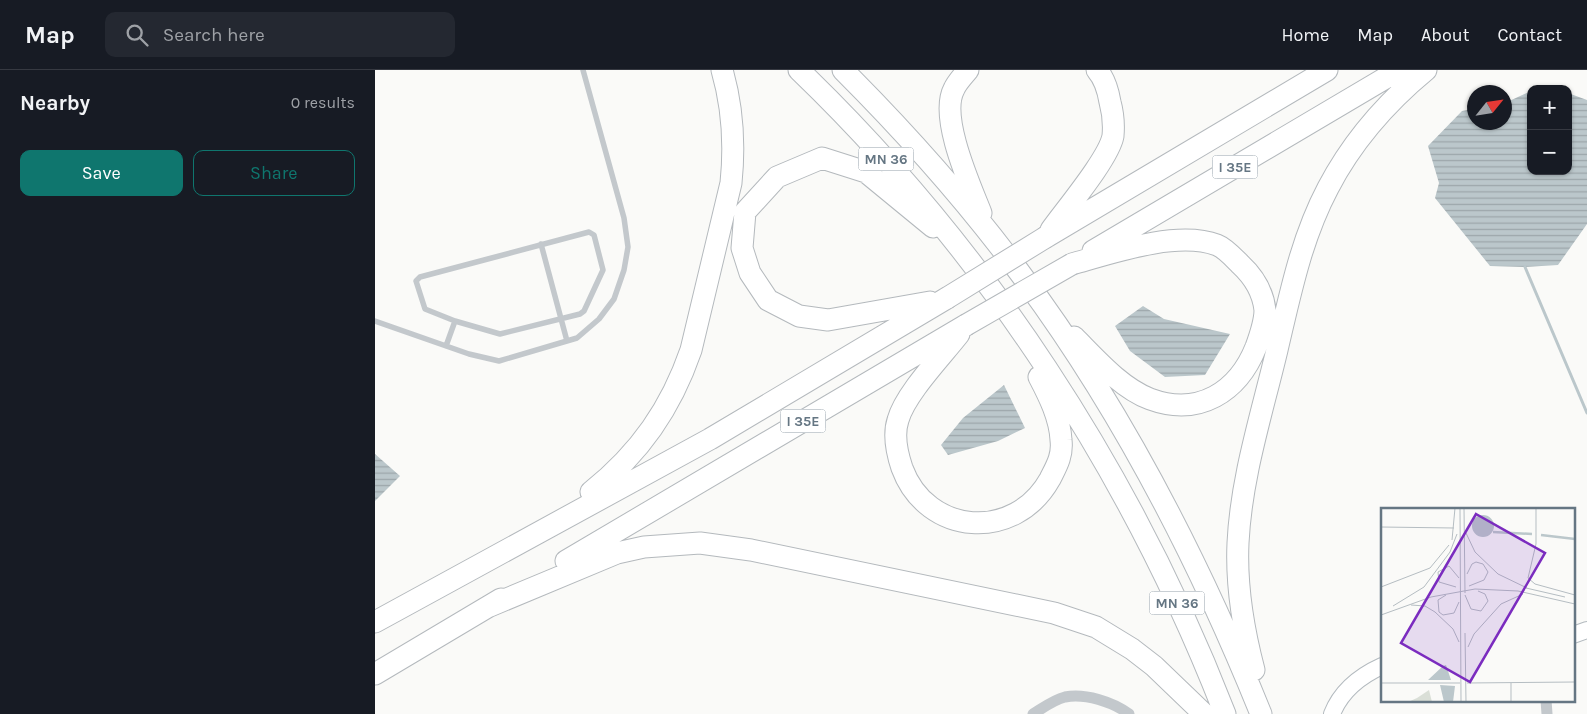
<!DOCTYPE html>
<meta charset="utf-8">
<style>
:root{--surface:#171b24;--page:#242831;--text:#f1f3f6;--muted:#9ea1a6;--line:#363941;--accent:#0f766e}
body{margin:0;font-family:Karla,sans-serif;background:var(--page);color:var(--text)}
.controls{position:absolute;right:15px;top:15px;display:grid;overflow:hidden;border-radius:10px;box-shadow:0 1px 4px #0004}
.controls button{width:45px;height:45px;display:grid;place-items:center;padding:0;border:0;border-bottom:1px solid var(--line);background:var(--surface);color:var(--text);font:25px sans-serif}
.compass{position:absolute;left:1092px;top:15px;width:45px;height:45px;border-radius:50%;background:var(--surface);box-shadow:0 1px 4px #0004;rotate:60deg}
.list{margin:0;padding:0;list-style:none}
h2{display:flex;justify-content:space-between;align-items:center;height:65px;margin:0;padding:0 20px;font-size:21px}
h2 small{font-size:16px;font-weight:400;color:var(--muted)}
.actions{display:flex;gap:10px;padding:15px 20px}
.actions a{flex:1;padding:11px 0;border:1px solid var(--accent);border-radius:10px;text-align:center;font-size:18px;color:var(--accent)}
.actions .main{background:var(--accent);color:#fff}
.icon{flex:none;width:28px;height:28px;fill:none;stroke:currentColor;stroke-width:2;stroke-linecap:round;stroke-linejoin:round}
.map{position:relative;flex:none;width:1212px;height:644px;overflow:hidden}
header{display:flex;align-items:center;gap:30px;box-sizing:border-box;height:70px;padding:0 25px;background:var(--surface);border-bottom:1px solid var(--line)}
header strong{font-size:24px}
nav{display:flex;gap:28px;margin-inline-start:auto;font-size:18px}
.search{width:350px;height:45px;background:var(--page);display:flex;align-items:center;gap:12px;box-sizing:border-box;padding:0 18px;border-radius:10px;color:var(--muted);font-size:19px}
main{display:flex}
aside{flex:1;background:var(--surface)}
.map>svg:first-child{display:block}
.water{fill:url(#water-rules)}
.lines{fill:none;stroke-linecap:round;stroke-linejoin:round}
.stream{stroke:#bbc7cb;stroke-width:3}
.secondary-casing{stroke:#b3babf;stroke-width:18}
.highway-casing{stroke:#b4b9bd;stroke-width:23}
.lane{stroke:#c3c8cc;stroke-width:5.5}
.street{stroke:#c3c8cc;stroke-width:11}
.secondary{stroke:#fff;stroke-width:16}
.highway{stroke:#fff;stroke-width:21}
.highway-bridge-casing{stroke:#b4b9bd;stroke-width:23;stroke-linecap:butt}
.highway-bridge{stroke:#fff;stroke-width:21}
.labels{text-anchor:middle;stroke-width:5;stroke-linejoin:round;paint-order:stroke}
.shield{fill:#fff;stroke:#939fa8;stroke-width:1}
.shield-label{font-size:14px;font-weight:bold;fill:#657683}
.inset-river{fill:none;stroke:#bbc7cb;stroke-width:2.5}
.inset-road{fill:none;stroke:#b5bdc2;stroke-width:1}
.view{fill:#7b2cbf;fill-opacity:0.15;stroke:#7b2cbf;stroke-width:2.5}
.inset-edge{fill:none;stroke:#657683;stroke-width:2.5}
</style>
<header>
<strong>Map</strong>
<div class="search"><svg class="icon" aria-label="search" viewBox="0 0 24 24"><circle cx="10" cy="10" r="6"/><path d="M15 15l6 6"/></svg>Search here</div>
<nav><a>Home</a><a>Map</a><a>About</a><a>Contact</a></nav>
</header>
<main>
<aside>
<h2>Nearby<small>0 results</small></h2>
<ul class="list">
</ul>
<div class="actions"><a class="main">Save</a><a>Share</a></div>
</aside>
<div class="map">
<svg width="1212" height="644" viewBox="0 0 1212 644">
<defs>
<pattern id="water-rules" width="6" height="5" patternUnits="userSpaceOnUse" patternTransform="scale(1.25)"><rect width="6" height="5" fill="#bbc7cb"/><path d="M0 2.5h6" fill="none" stroke="#9ca6aa"/></pattern>
</defs>
<rect width="100%" height="100%" fill="#fafaf8"/>
<path class="water" d="M1156,21V101H1193V23L1212,30V154L1183,195L1150,197L1115,196L1060,128L1064,113L1053,76L1087,41L1099,39L1100,52H1130V33Z
M768,236L789,249L855,264L830,305L790,307L755,281L740,256Z
M629,315L650,358L623,371L573,385L566,375L588,348Z
M0,384L25,406L0,431Z"/>
<g class="lines">
<path class="stream" d="M1150,197L1212,343"/>
<defs>
<path id="secondary" d="M1198,565L1212,560
M957,644C966,621 985,606 1007,596"/>
<path id="highway" d="M424,0C611,180 756,402 850,644
M468,0C530,62 589,128 642,199C743,333 823,488 886,644
M593,0C589,5 582,12 579,19C564,47 595,115 606,143
M676,160C691,139 734,88 738,66C739,55 738,43 735,32C733,20 730,9 722,0
M671,167L952,0
M718,181L1024,0
M697,194C736,183 802,160 842,175C850,178 859,188 865,194C878,206 888,222 890,240C890,252 885,266 881,277C863,322 824,347 775,329C746,318 721,289 699,267
M555,232L453,250L424,246L393,230L375,203L367,178L370,142L402,107L447,88L491,102L558,157
M584,264C567,286 530,324 523,350C518,365 522,383 527,398C552,466 640,472 675,409C681,397 688,386 686,370C685,348 674,326 664,307
M216,422C265,383 296,338 316,280L356,113C360,74 358,38 347,0
M191,491L591,255
M115,536L242,483L269,477L325,473L376,480L679,543L721,557L757,579L779,596L829,644
M0,552L335,369L572,228
M879,600C868,558 861,516 863,473C866,408 887,343 902,280C915,225 926,169 953,118C977,72 1011,33 1051,0
M0,604L126,529"/>
</defs>
<use href="#secondary" class="secondary-casing"/>
<use href="#highway" class="highway-casing"/>
<path class="lane" d="M166,174L192,271
M0,251L94,284L124,291L202,268L224,249L239,229L249,200L253,177L249,148L208,0
M71,276L80,251L125,264L205,244L209,241L228,200L219,165L214,162L45,207L41,211L50,239L80,251"/>
<path class="street" d="M1171,630L1172,644
M658,644C668,638 678,630 690,627C710,623 738,632 754,644"/>
<use href="#secondary" class="secondary"/>
<use href="#highway" class="highway"/>
<defs>
<path id="highway-bridge" d="M572,228L671,167
M591,255L697,194"/>
</defs>
<use href="#highway-bridge" class="highway-bridge-casing"/>
<use href="#highway-bridge" class="highway-bridge"/>
</g>
<g class="labels">
<g class="shield">
<rect x="483.5" y="77.5" width="55" height="23" rx="4"/>
<rect x="837.5" y="85.5" width="45" height="23" rx="4"/>
<rect x="405.5" y="339.5" width="45" height="23" rx="4"/>
<rect x="774.5" y="521.5" width="55" height="23" rx="4"/>
</g>
<g class="shield-label">
<text x="511" y="94">MN 36</text>
<text x="860" y="102">I 35E</text>
<text x="428" y="356">I 35E</text>
<text x="802" y="538">MN 36</text>
</g>
</g>
<g transform="translate(1006 438)">
<rect width="194" height="194" fill="#fafaf8"/>
<path d="M48,182L51,194H27L36,190Z" fill="#dadfd7"/>
<path d="M91 18a11 11 0 1 1 22 0a11 11 0 1 1-22 0ZM65,157L70,172H47L62,158ZM59,177L74,178L72,194H63Z" fill="#bbc7cb"/>
<path class="inset-river" d="M112,24L151,26M160,27L194,31"/>
<path class="inset-road" d="M79,0L80,194M83,0L84,85M155,0V36L147,70L154,76L194,87M0,19L73,20M85,25L94,44L117,66L146,80M71,32L74,0M86,66L91,56L95,54L102,56L107,64L103,72L88,78M0,79L49,60L68,37M75,79L58,74L57,64L68,58L78,70M145,80L184,89M65,87L57,92L58,104L62,107L73,105L78,94M84,87L90,101L100,103L107,93L104,86L97,83M30,97L44,98L54,104L72,121L78,134M12,98L43,79L69,44L76,26M0,107L50,89L94,81L137,83L194,96M84,125L85,194M87,139L93,126L120,96L142,86M0,175H79M86,175L194,174M130,175V194"/>
<path class="view" d="M95,6L164,45L89,174L20,135Z"/>
<rect width="194" height="194" class="inset-edge"/>
</g>
</svg>
<div class="controls">
<button>+</button>
<button>−</button>
</div>
<svg class="compass" viewBox="-18 -18 36 36"><path d="M0-13l5 13h-10z" fill="#e53935"/><path d="M0 13l5-13h-10z" fill="#9ea1a6"/></svg>
</div>
</main>
